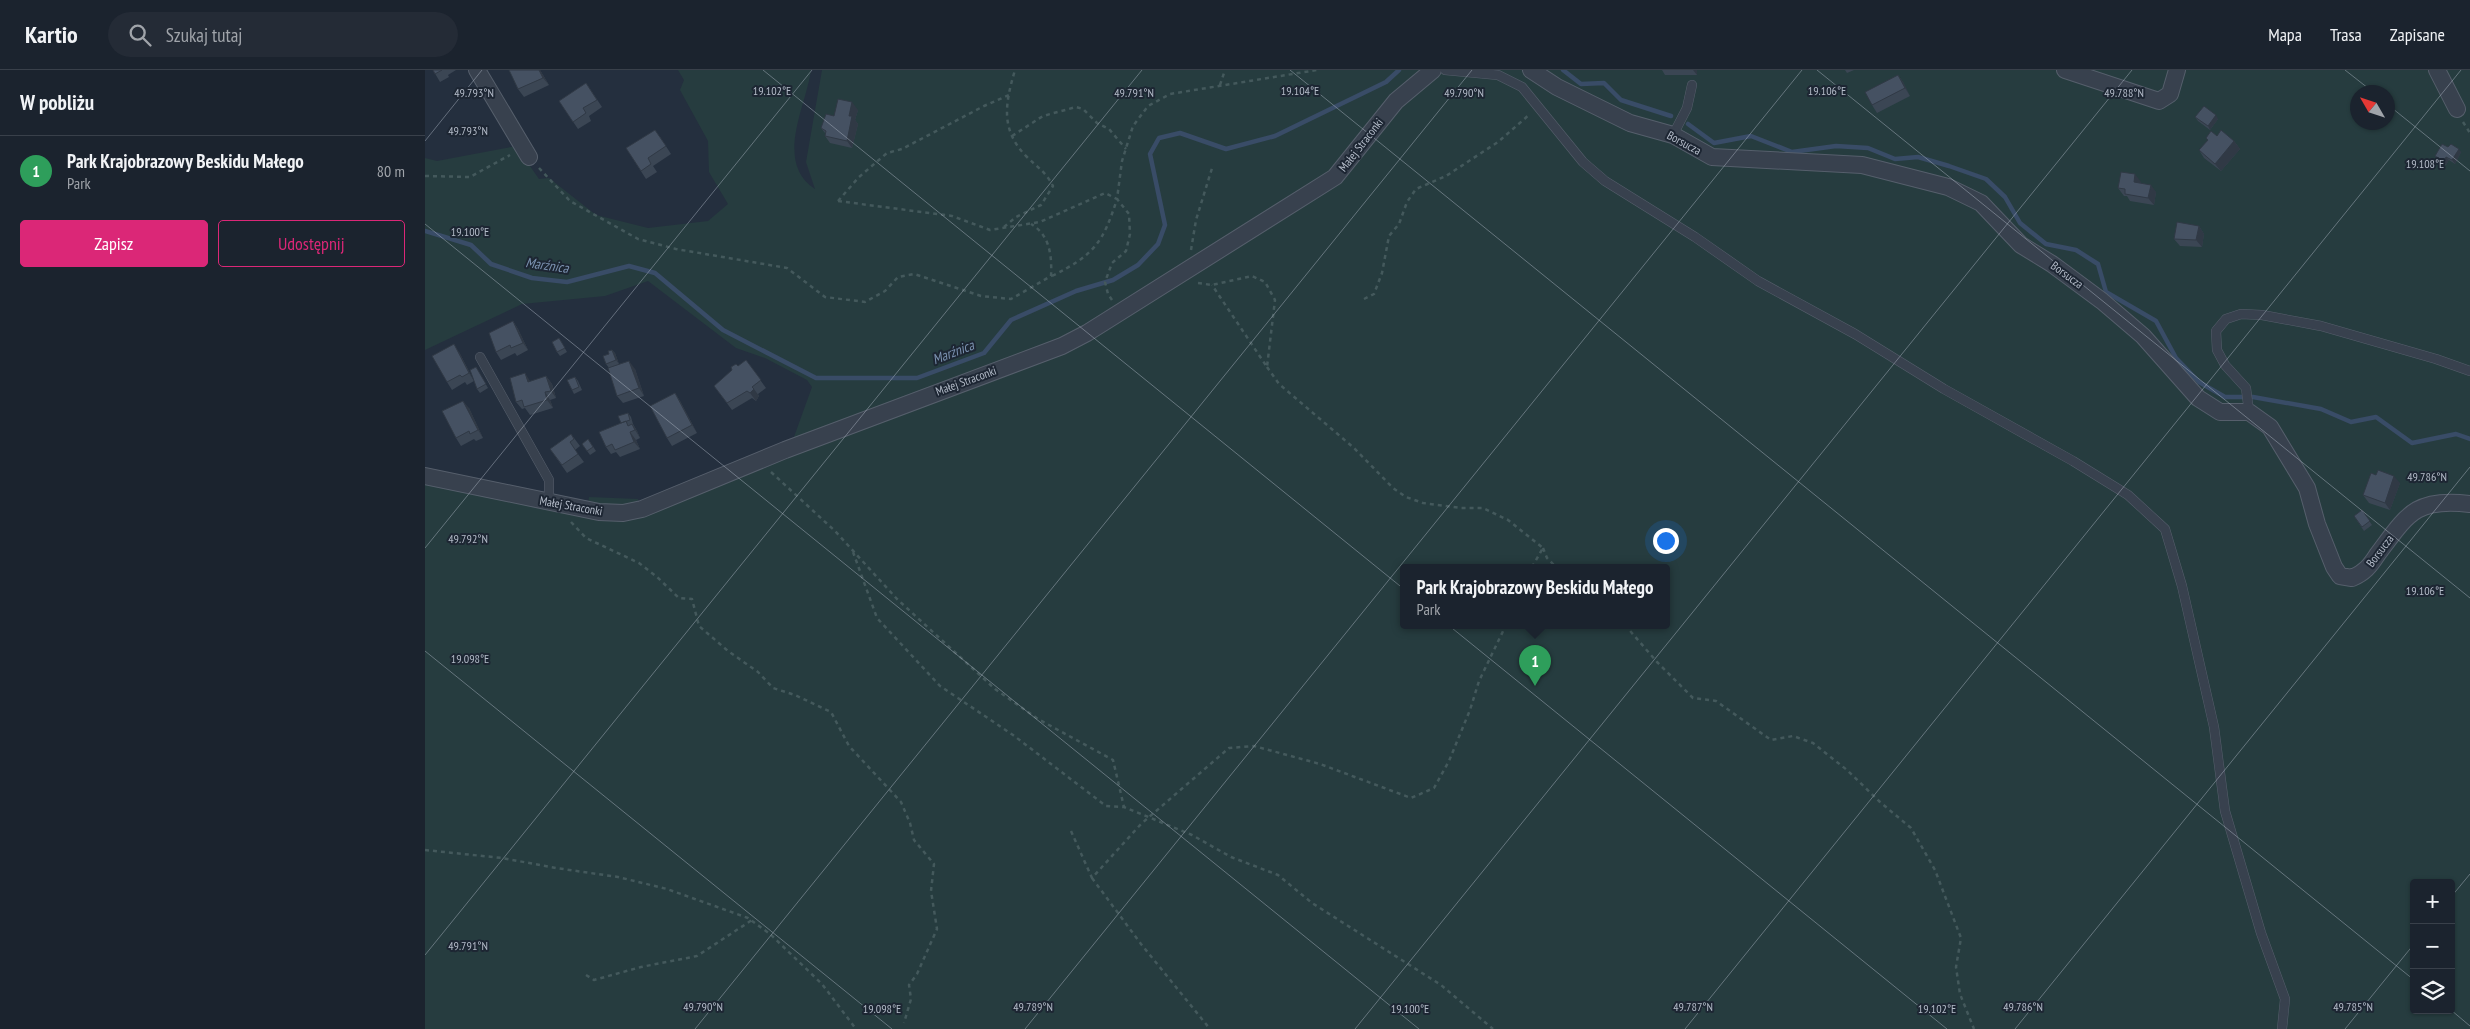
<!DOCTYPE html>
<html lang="pl">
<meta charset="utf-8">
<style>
:root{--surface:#1b232e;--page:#242b36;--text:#f1f3f6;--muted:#a0a4aa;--line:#39404a;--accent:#db2777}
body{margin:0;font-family:"PT Sans Narrow",sans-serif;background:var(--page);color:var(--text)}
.controls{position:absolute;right:15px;bottom:15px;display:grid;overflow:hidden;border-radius:5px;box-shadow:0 1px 4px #0004}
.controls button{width:45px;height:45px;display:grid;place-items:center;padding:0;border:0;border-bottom:1px solid var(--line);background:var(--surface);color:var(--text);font:25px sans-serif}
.compass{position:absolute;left:1925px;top:15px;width:45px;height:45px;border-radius:50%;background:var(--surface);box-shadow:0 1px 4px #0004;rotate:309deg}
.you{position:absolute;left:1240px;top:470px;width:18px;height:18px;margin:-12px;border:4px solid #fff;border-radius:50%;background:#1a73e8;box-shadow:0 0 0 8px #1a73e833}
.badge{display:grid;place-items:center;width:32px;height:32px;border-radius:50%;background:var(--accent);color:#fff;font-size:16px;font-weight:700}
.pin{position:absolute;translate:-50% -41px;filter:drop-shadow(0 1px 2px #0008)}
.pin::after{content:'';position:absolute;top:26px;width:18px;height:15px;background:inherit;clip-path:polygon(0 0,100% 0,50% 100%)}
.popup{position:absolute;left:975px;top:494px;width:270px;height:65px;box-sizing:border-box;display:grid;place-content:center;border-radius:5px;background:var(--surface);filter:drop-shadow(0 1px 4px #0005);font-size:16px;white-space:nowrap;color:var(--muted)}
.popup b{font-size:19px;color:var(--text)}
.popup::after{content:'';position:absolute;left:50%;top:100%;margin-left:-10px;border:10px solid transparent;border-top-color:var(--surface)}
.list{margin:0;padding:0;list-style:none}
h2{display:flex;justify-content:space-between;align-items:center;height:65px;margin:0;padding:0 20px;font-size:21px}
h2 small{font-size:16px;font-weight:400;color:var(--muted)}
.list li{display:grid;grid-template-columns:32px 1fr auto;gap:15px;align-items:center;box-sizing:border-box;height:70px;padding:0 20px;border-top:1px solid var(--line)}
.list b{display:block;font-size:19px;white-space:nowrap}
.list p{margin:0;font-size:16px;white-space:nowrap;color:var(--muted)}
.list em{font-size:16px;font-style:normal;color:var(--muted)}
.actions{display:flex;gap:10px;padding:15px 20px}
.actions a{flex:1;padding:11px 0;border:1px solid var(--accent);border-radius:5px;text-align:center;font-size:18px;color:var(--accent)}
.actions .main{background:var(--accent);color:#fff}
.icon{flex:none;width:28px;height:28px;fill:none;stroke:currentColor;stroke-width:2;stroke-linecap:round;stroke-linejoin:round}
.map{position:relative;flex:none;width:2045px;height:959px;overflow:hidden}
header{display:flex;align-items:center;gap:30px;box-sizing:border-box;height:70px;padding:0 25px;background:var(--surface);border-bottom:1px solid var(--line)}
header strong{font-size:24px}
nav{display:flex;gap:28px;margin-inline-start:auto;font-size:18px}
.search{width:350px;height:45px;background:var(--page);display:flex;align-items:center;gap:12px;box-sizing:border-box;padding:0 18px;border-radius:28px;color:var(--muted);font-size:19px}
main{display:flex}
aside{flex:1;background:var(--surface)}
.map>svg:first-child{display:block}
.green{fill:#263c3f;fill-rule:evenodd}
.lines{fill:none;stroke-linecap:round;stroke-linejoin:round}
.stream{stroke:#394c67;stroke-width:4.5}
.service-casing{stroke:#565f6c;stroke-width:10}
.minor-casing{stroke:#565f6c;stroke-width:18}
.path{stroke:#44595c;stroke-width:2.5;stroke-dasharray:4 4;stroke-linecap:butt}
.service{stroke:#38414e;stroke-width:9}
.minor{stroke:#38414e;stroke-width:16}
.wall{fill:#3b4654}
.shaded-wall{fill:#303945}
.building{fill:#455162;stroke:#303945}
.ticks{fill:none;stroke:#b4bcc9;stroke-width:1;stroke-opacity:0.45}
.labels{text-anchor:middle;stroke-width:4;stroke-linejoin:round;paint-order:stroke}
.street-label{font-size:12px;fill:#b4bcc9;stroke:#1d2633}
.water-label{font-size:14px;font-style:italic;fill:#7c92b1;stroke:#1d2633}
.ticks-label{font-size:12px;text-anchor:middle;fill:#b4bcc9;stroke:#1d2633;stroke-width:4;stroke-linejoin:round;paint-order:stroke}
</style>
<header>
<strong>Kartio</strong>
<div class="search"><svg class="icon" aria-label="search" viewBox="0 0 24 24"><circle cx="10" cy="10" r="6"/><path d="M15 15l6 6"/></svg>Szukaj tutaj</div>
<nav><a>Mapa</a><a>Trasa</a><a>Zapisane</a></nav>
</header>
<main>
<aside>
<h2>W pobliżu<small></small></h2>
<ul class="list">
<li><span class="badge" style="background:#2e9e5b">1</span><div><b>Park Krajobrazowy Beskidu Małego</b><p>Park</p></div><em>80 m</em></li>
</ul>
<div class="actions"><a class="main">Zapisz</a><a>Udostępnij</a></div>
</aside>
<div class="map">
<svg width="2045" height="959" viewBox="0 0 2045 959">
<rect width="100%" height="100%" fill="#242f3e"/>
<path class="green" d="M253,0H386C381,37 349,92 390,119L381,92L397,0H2045V959H0V411L173,448L361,389L387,317L382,310L340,288L311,278L223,211L180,226L97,234L0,280V88L12,91L91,76L114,109L124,108L171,145L223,158L283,151L303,134L284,102L283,71L255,20L259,10ZM1932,22H1962V52H1932ZM979,497H1241V555H979ZM1989,813H2026V940H1989Z
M164,427L213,429L212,435H163Z"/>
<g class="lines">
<path class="stream" d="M1138,0L1156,14L1179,13L1196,30L1246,46
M1263,54L1289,73L1326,66L1367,82L1411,76L1443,78L1470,89L1493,87L1524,96L1561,109L1580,127L1595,153L1621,174L1651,180L1673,194L1681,222L1731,251L1751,288L1774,312L1800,327H1828L1896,339L1926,352L1951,347L1987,373L2031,364L2045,369
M0,161L46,175L66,194L107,208L142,212L204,196L230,203L298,260L391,308H492L559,283L586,250L651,221L688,210L713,195L733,174L740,155L725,84L734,68L755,63L801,79L850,66L961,12L974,0"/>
<defs>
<path id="service" d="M1020,0L1073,5L1097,17L1158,92L1180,111L1270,167L1333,211L1430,264L1519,319L1648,391L1703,425L1740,459L1757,516L1789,657L1800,741L1836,863L1860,929L1857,959
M1248,65L1262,38L1267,15
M55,287L124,410V433
M1824,342L1821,318L1800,295L1792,280L1791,261L1801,249L1816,244L1837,245L1896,256L2011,289L2045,301"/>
<path id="minor" d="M52,0L104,87
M1106,0L1132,17L1205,53L1248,65L1287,87L1437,95L1523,117L1556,133L1596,175L1627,194L1677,231L1718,266L1773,328L1795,342H1824L1845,357L1882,418L1892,454L1909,497L1915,506L1927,508C1939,503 1945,496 1952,485C1982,445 1990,427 2045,434
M1640,0L1734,31L1745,24L1752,0
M2012,0L2032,39
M0,406L174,442L198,443L217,439L360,380L637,276L662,263L910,107L971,31L1008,0"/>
</defs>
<use href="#service" class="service-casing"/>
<use href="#minor" class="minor-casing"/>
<path class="path" d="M795,15L800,0
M2038,52L2045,63
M587,66L618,46L651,37L658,39L672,53L684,59L701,79
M114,98L145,131L213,169L251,179L362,198L400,227L440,232L460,221L473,207L489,204L556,226L586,229L626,206C627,186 625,165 606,154
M0,106L45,107L85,85
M413,131L527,146L565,160L615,152L680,123L692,129L697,91L708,56L723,36L745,24L892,0
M413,131L434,107L462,83L477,79L559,36L584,25
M579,157L591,147L616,135L628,116C620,101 613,98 602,87C575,60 580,34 590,0
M766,180L771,150L788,95
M627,206C669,185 678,173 692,129
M773,213L787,215L827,206L840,212L850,230L842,297L787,215
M939,229L949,224L957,203L964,166L974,154L982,132L991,119L1021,106L1073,72L1105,44
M687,230L683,224L680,212L687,193L701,181L705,164L704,144L692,129
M842,297L854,314L929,378L968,418L981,427L998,433L1036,438H1058L1083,450L1118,478L1107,497
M346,402L410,461L472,529L570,619L613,649L688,690L699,737
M146,452L161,468L214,493L232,507L254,528L267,529L274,556L303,581L333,602L348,618L370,625L406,642L424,676L476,732L485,753L489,770L509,794L506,821L512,859L492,904L484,915L486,929L479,953
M1118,478L1122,488L1131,497
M428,482L452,548L515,616L588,665L681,736L699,737L767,765L806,787L853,805L887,833L1016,915L1068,959
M1200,555L1232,592L1268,628L1291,631L1346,670L1368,666L1388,673L1422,700L1455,732L1486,758L1510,800L1536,868L1531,897L1535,924L1549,959
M646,761L667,808L716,754L804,678L829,676L895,694L986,728L1009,718L1024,691L1045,640L1054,611L1081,555
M0,780L77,788L131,798L193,807L242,819L323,848L345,864L397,914L431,959
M667,808L716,874L785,959
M161,905L169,910L216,897L272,886L327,850"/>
<use href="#service" class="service"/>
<use href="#minor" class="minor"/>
</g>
<path class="wall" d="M8,0H31L23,5L24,7L15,12Z
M84,0H115L124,15L99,27L93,19Z
M1237,0H1272V5H1240Z
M1420,0H1429L1422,3Z
M1473,5L1478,12L1485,26L1452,43L1447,35Z
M161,13L177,37L164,46L166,51L153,59L134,31Z
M433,40L430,50L433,54L427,78L405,73L400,66V63L396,58L409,46Z
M1770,47L1793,49L1785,60L1773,51Z
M1792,66L1809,71L1815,79L1796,101L1779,88L1774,80L1783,70L1781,68Z
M235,67L246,84L228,96L232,102L221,109L201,78Z
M2023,77L2036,82L2030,94L2024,90L2021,95L2012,90L2010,86Z
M1716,112L1715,113L1731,122L1729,135L1705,131L1702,126H1699L1693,118Z
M1774,156L1779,164L1777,177L1755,176L1749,169Z
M88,251L93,259L103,280L92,286L90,283L76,290L71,282Z
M134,268L142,282L135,286L132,282Z
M187,280L190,283L194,294L210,299L219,326L198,333L192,326L184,298L181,294L184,284Z
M34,282L49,311L42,315L40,312L27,320L22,312Z
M321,290L341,318L333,324L334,326L331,331L327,328L307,340L289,316Z
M51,297L63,318L55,323L52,319Z
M121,306L127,314L131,328L125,330L128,338L105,345L100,338L97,339L91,332L105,312Z
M150,307L153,311L157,320L149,324L147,320Z
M250,323L255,331L272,363L247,376L242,368Z
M44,338L58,368L51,371L49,369L36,376L31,368Z
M203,343L206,347L208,354L212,361L215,368L211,370L215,379L195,387L191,382L186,384L181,377Z
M146,364L155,376L150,380L159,392L142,403L125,379Z
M163,369L171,381L165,385L157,374Z
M1975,413L1965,440L1944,433L1938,425Z
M1937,440L1947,455L1939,461L1929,446Z"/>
<path class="shaded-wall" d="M114,0H115L124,15L118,8Z
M1268,0H1272V5Z
M1473,5L1478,12L1485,26L1480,18Z
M427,32L433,40L430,50L433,54L427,78L422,71L424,46Z
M1791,45L1793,49L1785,60L1783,56Z
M1809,71L1815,79L1796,101L1790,94Z
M2034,79L2036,82L2030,94L2027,90Z
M2021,87L2024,90L2021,95L2019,91Z
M1710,104L1716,112L1714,119L1709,112Z
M1726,115L1731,122L1729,135L1723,128Z
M1774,156L1779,164L1777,177L1771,170Z
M88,251L93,259L103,280L98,273Z
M29,274L34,282L49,311L44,303Z
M187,280L190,283L194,294L191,290Z
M204,291L210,299L219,326L214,318Z
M100,303L105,311L108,320L103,312Z
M121,306L127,314L131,328L126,321Z
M329,319L334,326L331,331L325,323Z
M120,322L125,330L128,338L122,330Z
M250,323L255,331L272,363L267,355Z
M38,331L44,338L58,368L53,360Z
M207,354L212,361L215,368L210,360Z
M205,362L211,370L215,379L209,372Z
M1969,406L1975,413L1965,440L1960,433Z"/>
<path class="building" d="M8,0H17L10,4Z
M84,0H114L118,8L93,19Z
M1473,5L1480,18L1447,35L1440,22Z
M161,13L172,30L158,38L161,43L148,52L134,31Z
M413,29L427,32L424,46H427L422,71L400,66L401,61L396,58L401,44L409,46Z
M1779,36L1791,45L1783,56L1770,47Z
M230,60L241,76L223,88L226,94L216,101L201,78Z
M1796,60L1809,71L1790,94L1774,80L1783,70L1781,68L1786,61L1792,66Z
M2017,74L2023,77L2026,74L2034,79L2027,90L2021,87L2019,91L2010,86Z
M1696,102L1710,104L1709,112L1726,115L1723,128L1700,124V119L1693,118Z
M1752,152L1774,156L1771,170L1749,169Z
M88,251L98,273L86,278L85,275L71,282L64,263Z
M134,268L140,278L132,282L127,272Z
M29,274L44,303L37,307L35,305L22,312L7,286Z
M187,280L191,290L181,294L178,286L184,284L183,281Z
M321,290L336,310L327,317L329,319L325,323L322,321L302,333L289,316L307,300L306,297L311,294L313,296Z
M204,291L214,318L192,326L183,298Z
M51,297L61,314L52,319L45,300Z
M100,303L103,312L121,306L126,321L120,322L122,330L99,337L97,330L91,332L85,308Z
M150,307L154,317L147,320L142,310Z
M250,323L267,355L242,368L225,336Z
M38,331L53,360L45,364L44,361L31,368L17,341Z
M203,343L205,350L196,353L193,346Z
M201,351L203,356L207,354L210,360L205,362L209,372L190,380L187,374L181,377L174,362Z
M146,364L149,369L145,372L153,384L137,395L125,379Z
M163,369L168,377L162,381L157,374Z
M1953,400L1969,406L1960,433L1938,425L1946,403L1951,405Z
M1937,440L1945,451L1937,457L1929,446Z"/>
<path class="ticks" d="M338,0L1522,959M865,0L1989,910M1392,0L2045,528M1920,0L1948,22M1962,34L2045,101M0,71L57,0M0,154L994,959M0,478L387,0M0,581L467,959M2026,827L2045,804M0,885L717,0M2026,940L2045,956M270,959L1047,0M600,959L1377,0M930,959L1707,0M1260,959L2036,0M1590,959L2045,397M1920,959L1989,874"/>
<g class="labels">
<g class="street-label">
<text transform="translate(1259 73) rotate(28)" y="4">Borsucza</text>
<text transform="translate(936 75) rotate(-52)" y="4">Małej Straconki</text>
<text transform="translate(1642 205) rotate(36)" y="4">Borsucza</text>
<text transform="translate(541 311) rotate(-20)" y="4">Małej Straconki</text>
<text transform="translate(146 436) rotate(10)" y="4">Małej Straconki</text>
<text transform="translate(1955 481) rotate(-53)" y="4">Borsucza</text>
</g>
<g class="water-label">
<text transform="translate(122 195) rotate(8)" y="5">Marźnica</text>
<text transform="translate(528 282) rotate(-21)" y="5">Marźnica</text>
</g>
</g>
<g class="ticks-label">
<text x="347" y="25">19.102°E</text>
<text x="875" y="25">19.104°E</text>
<text x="1402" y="25">19.106°E</text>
<text x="49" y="27">49.793°N</text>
<text x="709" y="27">49.791°N</text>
<text x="1039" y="27">49.790°N</text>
<text x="1699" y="27">49.788°N</text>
<text x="43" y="65">49.793°N</text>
<text x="2000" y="98">19.108°E</text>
<text x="45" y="166">19.100°E</text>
<text x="2002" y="411">49.786°N</text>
<text x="43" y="473">49.792°N</text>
<text x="2000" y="525">19.106°E</text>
<text x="45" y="593">19.098°E</text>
<text x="43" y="880">49.791°N</text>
<text x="278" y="941">49.790°N</text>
<text x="608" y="941">49.789°N</text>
<text x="1268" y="941">49.787°N</text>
<text x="1598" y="941">49.786°N</text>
<text x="1928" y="941">49.785°N</text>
<text x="457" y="943">19.098°E</text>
<text x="985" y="943">19.100°E</text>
<text x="1512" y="943">19.102°E</text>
</g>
</svg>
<div class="controls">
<button>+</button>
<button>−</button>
<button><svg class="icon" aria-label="layers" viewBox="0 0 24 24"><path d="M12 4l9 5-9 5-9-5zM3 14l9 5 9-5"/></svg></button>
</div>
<svg class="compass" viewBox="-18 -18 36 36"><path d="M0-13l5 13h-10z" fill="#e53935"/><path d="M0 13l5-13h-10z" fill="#a0a4aa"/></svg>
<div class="you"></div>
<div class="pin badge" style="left:1110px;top:616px;background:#2e9e5b">1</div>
<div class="popup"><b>Park Krajobrazowy Beskidu Małego</b>Park</div>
</div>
</main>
